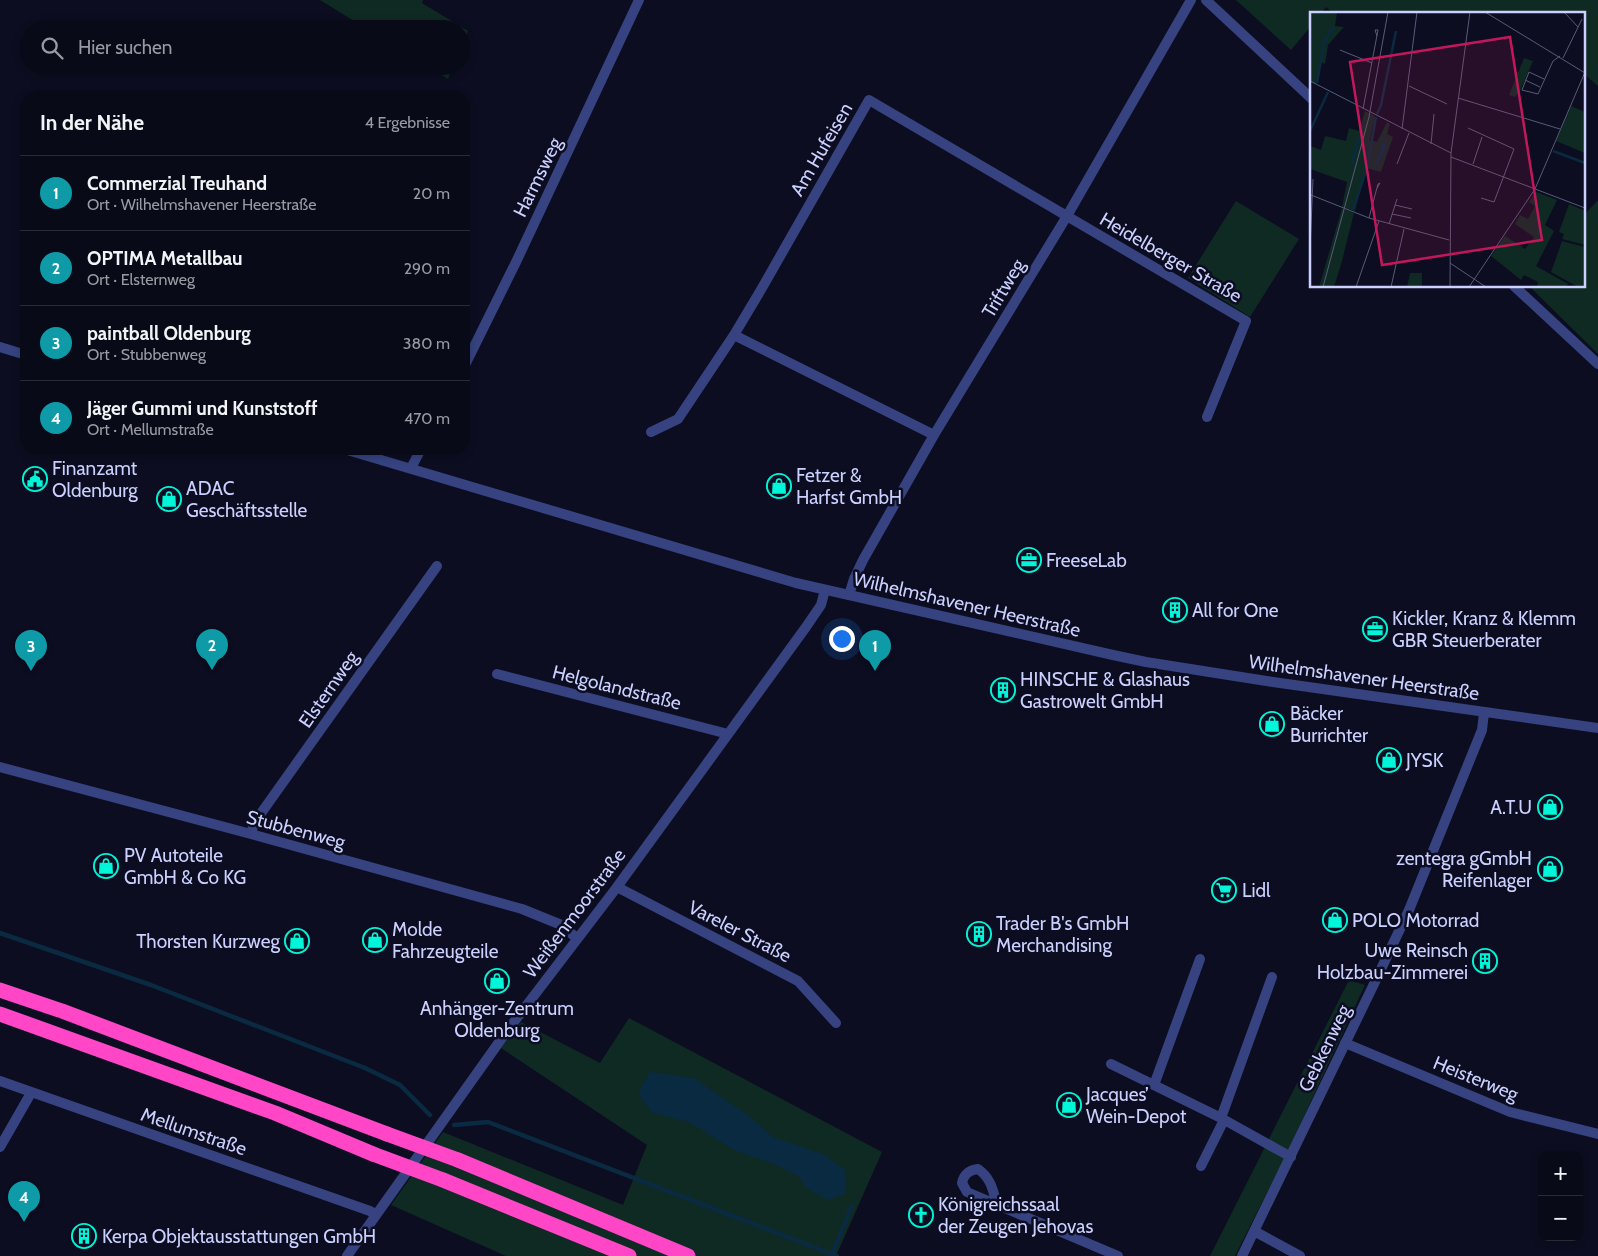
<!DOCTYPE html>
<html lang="de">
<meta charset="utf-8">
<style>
:root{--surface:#090a18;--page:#121321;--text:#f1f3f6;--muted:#999aa2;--line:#292b37;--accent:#8c9099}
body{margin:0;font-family:Cabin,sans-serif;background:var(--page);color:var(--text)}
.controls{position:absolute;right:15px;bottom:15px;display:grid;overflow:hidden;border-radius:10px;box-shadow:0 2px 8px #0003}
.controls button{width:45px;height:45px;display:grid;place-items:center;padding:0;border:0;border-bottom:1px solid var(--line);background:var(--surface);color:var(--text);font:25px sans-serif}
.you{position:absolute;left:841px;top:638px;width:18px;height:18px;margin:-12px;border:4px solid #fff;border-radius:50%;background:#1a73e8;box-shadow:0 0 0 8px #1a73e833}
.badge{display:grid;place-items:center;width:32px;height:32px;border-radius:50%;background:var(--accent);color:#fff;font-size:16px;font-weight:700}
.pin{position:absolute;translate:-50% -41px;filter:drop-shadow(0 1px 2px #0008)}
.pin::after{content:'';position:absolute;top:26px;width:18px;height:15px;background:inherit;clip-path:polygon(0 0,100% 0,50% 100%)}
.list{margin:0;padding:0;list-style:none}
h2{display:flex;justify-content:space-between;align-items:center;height:65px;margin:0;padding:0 20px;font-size:21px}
h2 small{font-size:16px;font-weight:400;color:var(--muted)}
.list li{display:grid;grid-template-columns:32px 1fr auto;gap:15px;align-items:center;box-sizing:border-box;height:75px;padding:0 20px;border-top:1px solid var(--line)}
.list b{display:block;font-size:19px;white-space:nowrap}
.list p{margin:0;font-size:16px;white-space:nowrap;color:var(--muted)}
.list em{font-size:16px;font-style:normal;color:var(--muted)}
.icon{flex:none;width:28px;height:28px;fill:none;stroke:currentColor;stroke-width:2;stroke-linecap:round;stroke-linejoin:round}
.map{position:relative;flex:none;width:1598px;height:1256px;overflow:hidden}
.search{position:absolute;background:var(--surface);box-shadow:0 2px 8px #0003;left:20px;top:20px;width:450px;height:55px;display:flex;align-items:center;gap:12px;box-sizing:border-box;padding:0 18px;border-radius:28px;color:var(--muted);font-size:19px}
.panel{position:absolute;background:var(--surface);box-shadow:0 2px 8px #0003;left:20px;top:90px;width:450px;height:365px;border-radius:20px}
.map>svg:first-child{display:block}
.green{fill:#0f2a23}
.water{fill:#0a2a41}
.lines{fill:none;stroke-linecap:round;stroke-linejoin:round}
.stream{stroke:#0a2a41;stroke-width:4.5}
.minor{stroke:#364380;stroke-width:10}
.tertiary{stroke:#364380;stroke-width:10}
.motorway{stroke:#ff46c7;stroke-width:15}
.motorway-bridge{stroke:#ff46c7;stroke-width:15}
.labels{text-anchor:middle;stroke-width:5;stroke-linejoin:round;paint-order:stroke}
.street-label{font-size:19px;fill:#cbd0ff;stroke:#0c0d20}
.poi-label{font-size:19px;fill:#cbd0ff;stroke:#0c0d20;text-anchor:start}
.inset-river{fill:none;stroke:#0a2a41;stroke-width:2.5}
.inset-road{fill:none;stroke:#585b79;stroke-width:1}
.view{fill:#c2185b;fill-opacity:0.15;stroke:#c2185b;stroke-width:2.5}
.inset-edge{fill:none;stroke:#cbd0ff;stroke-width:2.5}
</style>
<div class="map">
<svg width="1598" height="1256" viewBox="0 0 1598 1256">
<rect width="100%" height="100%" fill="#0c0d20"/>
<path class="green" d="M320,0H423L422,3L468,31L461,48V29H367Z
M1236,0H1598V86L1584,74V14H1334L1326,7L1321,14H1312V25L1291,50Z
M428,66H453L448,79Z
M1598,200V354L1529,286H1584V215Z
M1236,201L1299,239L1250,317L1188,278Z
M1349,980L1365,985L1286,1155L1235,1256H1210Z
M629,1018L882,1152L836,1256H506L391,1205L443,1132L623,1205L647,1145L501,1048L521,1022L600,1063Z"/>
<path class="water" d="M650,1072L694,1078L746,1114L773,1137L825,1155L845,1170V1194L828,1200L805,1187L800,1177L774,1164L734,1150L691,1123L651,1112L638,1093Z"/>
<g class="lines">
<path class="stream" d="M0,933L151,985L365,1068L400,1085L430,1115
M454,1125L488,1122L837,1256
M832,1254L852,1206"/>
<path class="minor" d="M1206,0L1312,99
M1514,286L1598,364
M734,335L934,435
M464,367L517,260L639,0
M651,432L678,419L734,335L762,288L869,100L1246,321L1207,417
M411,468L421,449
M849,595L854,579L863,560L934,435L1067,216L1191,0
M497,674L728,734
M0,767L251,834L522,909L559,924L577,938
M251,834L254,823L437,566
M617,887L798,981L836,1023
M1345,1043L1510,1112L1598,1134
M1111,1064L1221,1118L1291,1157
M0,1081L370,1211L376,1215
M1154,1085L1200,959
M1221,1118L1272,977
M0,1147L31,1093
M1201,1166L1224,1120
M997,1205C993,1190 991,1178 978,1169C969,1170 964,1174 962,1183L967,1192L1118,1256
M1254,1231L1300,1256
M347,1256L507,1031L617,887L806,627L821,605L825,590
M1242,1256L1373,986L1409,910L1482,730L1484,713"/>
<path class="tertiary" d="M0,347L26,355
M344,449L796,583L1113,655L1146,662L1273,682L1598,728"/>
<path class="motorway" d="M0,990L62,1011L387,1134
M0,1014L275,1113L373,1154
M458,1160L688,1256
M443,1180L629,1256"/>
<path class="motorway-bridge" d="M387,1134L458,1160
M373,1154L443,1180"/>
</g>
<defs>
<symbol id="civic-ring" viewBox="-11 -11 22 22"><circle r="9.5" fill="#0c0d20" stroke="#00f6d9" stroke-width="1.5"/><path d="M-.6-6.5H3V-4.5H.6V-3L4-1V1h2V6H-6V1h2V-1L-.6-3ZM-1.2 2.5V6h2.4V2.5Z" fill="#00f6d9"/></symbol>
<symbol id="shop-ring" viewBox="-11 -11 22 22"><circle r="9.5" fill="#0c0d20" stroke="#00f6d9" stroke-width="1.5"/><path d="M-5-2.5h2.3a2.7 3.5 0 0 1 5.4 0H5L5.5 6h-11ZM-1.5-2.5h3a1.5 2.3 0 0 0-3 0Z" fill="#00f6d9"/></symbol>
<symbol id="office-ring" viewBox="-11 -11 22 22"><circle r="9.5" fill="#0c0d20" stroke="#00f6d9" stroke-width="1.5"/><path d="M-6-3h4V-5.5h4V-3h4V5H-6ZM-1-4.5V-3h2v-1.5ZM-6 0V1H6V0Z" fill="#00f6d9"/></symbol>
<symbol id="building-ring" viewBox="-11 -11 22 22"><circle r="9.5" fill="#0c0d20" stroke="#00f6d9" stroke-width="1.5"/><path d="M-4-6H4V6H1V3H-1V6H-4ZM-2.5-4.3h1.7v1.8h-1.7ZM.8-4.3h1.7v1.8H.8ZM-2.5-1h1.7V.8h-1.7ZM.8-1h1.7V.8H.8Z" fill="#00f6d9"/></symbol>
<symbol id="supermarket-ring" viewBox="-11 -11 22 22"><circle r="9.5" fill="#0c0d20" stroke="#00f6d9" stroke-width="1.5"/><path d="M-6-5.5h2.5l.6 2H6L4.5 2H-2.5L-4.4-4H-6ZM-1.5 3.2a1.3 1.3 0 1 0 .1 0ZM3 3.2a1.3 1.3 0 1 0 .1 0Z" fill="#00f6d9"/></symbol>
<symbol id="church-ring" viewBox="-11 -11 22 22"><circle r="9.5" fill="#0c0d20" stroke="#00f6d9" stroke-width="1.5"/><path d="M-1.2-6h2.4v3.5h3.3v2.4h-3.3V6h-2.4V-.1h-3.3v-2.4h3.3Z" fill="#00f6d9"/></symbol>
</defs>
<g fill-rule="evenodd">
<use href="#civic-ring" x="21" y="465" width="28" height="28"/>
<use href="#shop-ring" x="765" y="472" width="28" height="28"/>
<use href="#shop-ring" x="155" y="485" width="28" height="28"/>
<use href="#office-ring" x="1015" y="546" width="28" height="28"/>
<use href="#building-ring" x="1161" y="596" width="28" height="28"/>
<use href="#office-ring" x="1361" y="615" width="28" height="28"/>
<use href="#building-ring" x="989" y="676" width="28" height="28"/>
<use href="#shop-ring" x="1258" y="710" width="28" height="28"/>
<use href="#shop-ring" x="1375" y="746" width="28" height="28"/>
<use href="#shop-ring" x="1536" y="793" width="28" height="28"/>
<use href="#shop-ring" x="92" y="852" width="28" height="28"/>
<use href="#shop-ring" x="1536" y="855" width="28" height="28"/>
<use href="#supermarket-ring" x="1210" y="876" width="28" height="28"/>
<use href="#shop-ring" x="1321" y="906" width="28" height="28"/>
<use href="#building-ring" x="965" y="920" width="28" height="28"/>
<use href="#shop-ring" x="361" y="926" width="28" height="28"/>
<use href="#shop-ring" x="283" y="927" width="28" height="28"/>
<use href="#building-ring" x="1471" y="947" width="28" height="28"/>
<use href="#shop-ring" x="483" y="967" width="28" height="28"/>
<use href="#shop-ring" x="1055" y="1091" width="28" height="28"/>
<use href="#church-ring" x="907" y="1201" width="28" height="28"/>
<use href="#building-ring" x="70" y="1222" width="28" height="28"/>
</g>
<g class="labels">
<g class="street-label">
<text transform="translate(821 149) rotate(-60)" y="7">Am Hufeisen</text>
<text transform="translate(537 177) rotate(-64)" y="7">Harmsweg</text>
<text transform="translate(1171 257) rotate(30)" y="7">Heidelberger Straße</text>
<text transform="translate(1003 288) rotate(-59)" y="7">Triftweg</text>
<text transform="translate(967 604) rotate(13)" y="7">Wilhelmshavener Heerstraße</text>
<text transform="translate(1364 677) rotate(8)" y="7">Wilhelmshavener Heerstraße</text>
<text transform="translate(617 687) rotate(14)" y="7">Helgolandstraße</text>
<text transform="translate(328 689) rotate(-55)" y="7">Elsternweg</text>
<text transform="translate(296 829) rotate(15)" y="7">Stubbenweg</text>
<text transform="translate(574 913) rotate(-53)" y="7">Weißenmoorstraße</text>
<text transform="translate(740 931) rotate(27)" y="7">Vareler Straße</text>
<text transform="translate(1324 1048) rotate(-64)" y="7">Gebkenweg</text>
<text transform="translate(1476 1078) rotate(22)" y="7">Heisterweg</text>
<text transform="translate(194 1131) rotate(19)" y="7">Mellumstraße</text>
</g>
<g class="poi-label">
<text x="52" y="475">Finanzamt<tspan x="52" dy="22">Oldenburg</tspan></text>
<text x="796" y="482">Fetzer &amp;<tspan x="796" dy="22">Harfst GmbH</tspan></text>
<text x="186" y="495">ADAC<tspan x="186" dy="22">Geschäftsstelle</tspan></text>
<text x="1046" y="567">FreeseLab</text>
<text x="1192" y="617">All for One</text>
<text x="1392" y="625">Kickler, Kranz &amp; Klemm<tspan x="1392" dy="22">GBR Steuerberater</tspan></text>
<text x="1020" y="686">HINSCHE &amp; Glashaus<tspan x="1020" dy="22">Gastrowelt GmbH</tspan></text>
<text x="1290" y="720">Bäcker<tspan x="1290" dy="22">Burrichter</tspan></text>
<text x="1406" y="767">JYSK</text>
<text x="1532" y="814" text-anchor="end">A.T.U</text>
<text x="124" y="862">PV Autoteile<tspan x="124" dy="22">GmbH &amp; Co KG</tspan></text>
<text x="1532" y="865" text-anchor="end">zentegra gGmbH<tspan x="1532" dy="22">Reifenlager</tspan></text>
<text x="1242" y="897">Lidl</text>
<text x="1352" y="927">POLO Motorrad</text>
<text x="996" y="930">Trader B's GmbH<tspan x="996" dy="22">Merchandising</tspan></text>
<text x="392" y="936">Molde<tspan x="392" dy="22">Fahrzeugteile</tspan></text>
<text x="280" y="948" text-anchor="end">Thorsten Kurzweg</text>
<text x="1468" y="957" text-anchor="end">Uwe Reinsch<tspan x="1468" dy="22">Holzbau-Zimmerei</tspan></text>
<text x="497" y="1015" text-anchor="middle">Anhänger-Zentrum<tspan x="497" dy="22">Oldenburg</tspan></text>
<text x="1086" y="1101">Jacques’<tspan x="1086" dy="22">Wein-Depot</tspan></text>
<text x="938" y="1211">Königreichssaal<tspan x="938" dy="22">der Zeugen Jehovas</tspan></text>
<text x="102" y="1243">Kerpa Objektausstattungen GmbH</text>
</g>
</g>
<g transform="translate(1310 12)">
<rect width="275" height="275" fill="#0c0d20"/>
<path d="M0,0H27L25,14L34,15L18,33L15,52L11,50L6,72L0,69ZM214,46L223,49L210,79L205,85L199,83ZM261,94L275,100V141L246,129ZM55,99L65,104L60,128L67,130L77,110L80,112L77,122L83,125L71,160L56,156L45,199L32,195L37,170L0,157V134L11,138L15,124L36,129L39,116L49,119ZM226,180L247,188L235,213L244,219L226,254L258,272L256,275H227L228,270L214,263L211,268L181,244L195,224L215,237L224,225L205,212L210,203L218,207L225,194L219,190ZM259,192L275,199V233L252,227L254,222L249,220ZM32,196L44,201L32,249L24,275H9ZM252,229L275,235V275H268L241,260ZM100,261H112V274L97,275Z" fill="#0f2a23"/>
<path d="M74,128L77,135L65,156L64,154Z" fill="#0a2a41"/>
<path class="inset-river" d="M7,71L14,31L23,14M67,102L71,93L86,19M0,119L18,80M243,139L275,151M42,152L49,125M43,198L57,156L66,105"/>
<path class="inset-road" d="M175,0L275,61M254,0L268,15M30,38L62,51M253,46L272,7M234,67L219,60L212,78L228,82L243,49L250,44M215,68L230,75M0,69L141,141M99,74L137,92M148,86L250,117M53,97L68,18H65L67,24M158,116L204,137L184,190L171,186M92,117L107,0M121,132L124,102M141,145L275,196M87,152L99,121M163,152L172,125M1,183L59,206L139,228M85,193L102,197M82,202L101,206M59,206L65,183L67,176L68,172L70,171L67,176M79,212L87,187M0,237L3,167M140,251L176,275M13,275L59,105L78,0M46,275L69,209M81,275L94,217M140,275L141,141L160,0M159,275L225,177L275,60"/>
<path class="view" d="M200,25L232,228L72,253L40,50Z"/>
<rect width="275" height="275" class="inset-edge"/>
</g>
</svg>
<div class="controls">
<button>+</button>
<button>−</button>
</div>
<div class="you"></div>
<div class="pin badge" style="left:875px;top:671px;background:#0f9aa8">1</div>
<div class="pin badge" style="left:212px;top:670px;background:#0f9aa8">2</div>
<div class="pin badge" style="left:31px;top:671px;background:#0f9aa8">3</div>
<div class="pin badge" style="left:24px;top:1222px;background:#0f9aa8">4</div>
<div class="search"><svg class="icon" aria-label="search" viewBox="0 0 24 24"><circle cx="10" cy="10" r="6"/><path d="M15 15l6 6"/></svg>Hier suchen</div>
<section class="panel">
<h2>In der Nähe<small>4 Ergebnisse</small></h2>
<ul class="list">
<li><span class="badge" style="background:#0f9aa8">1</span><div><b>Commerzial Treuhand</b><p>Ort · Wilhelmshavener Heerstraße</p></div><em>20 m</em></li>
<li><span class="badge" style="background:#0f9aa8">2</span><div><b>OPTIMA Metallbau</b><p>Ort · Elsternweg</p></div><em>290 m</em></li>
<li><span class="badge" style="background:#0f9aa8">3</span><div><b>paintball Oldenburg</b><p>Ort · Stubbenweg</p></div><em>380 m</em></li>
<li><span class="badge" style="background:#0f9aa8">4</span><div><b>Jäger Gummi und Kunststoff</b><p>Ort · Mellumstraße</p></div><em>470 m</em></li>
</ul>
</section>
</div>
